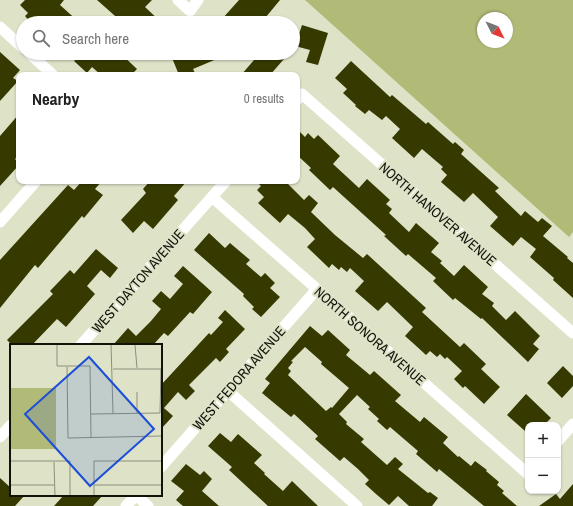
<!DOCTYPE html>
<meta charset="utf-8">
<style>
:root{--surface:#fff;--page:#f2f2f2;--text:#222;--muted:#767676;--line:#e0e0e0}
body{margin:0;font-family:"Archivo Narrow",sans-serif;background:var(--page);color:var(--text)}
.controls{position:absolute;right:12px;bottom:12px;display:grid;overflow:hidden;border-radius:8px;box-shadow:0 1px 3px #0004}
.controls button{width:36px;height:36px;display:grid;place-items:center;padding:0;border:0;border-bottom:1px solid var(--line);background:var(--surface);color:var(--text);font:20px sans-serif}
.compass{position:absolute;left:477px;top:12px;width:36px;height:36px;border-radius:50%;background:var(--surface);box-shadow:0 1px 3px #0004;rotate:132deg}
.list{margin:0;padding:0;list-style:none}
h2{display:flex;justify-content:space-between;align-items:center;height:52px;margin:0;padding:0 16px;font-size:17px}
h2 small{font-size:13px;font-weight:400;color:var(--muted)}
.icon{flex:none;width:22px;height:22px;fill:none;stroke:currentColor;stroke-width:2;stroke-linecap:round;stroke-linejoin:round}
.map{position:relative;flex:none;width:573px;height:506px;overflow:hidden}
.search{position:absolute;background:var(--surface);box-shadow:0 1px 3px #0004;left:16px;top:16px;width:284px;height:44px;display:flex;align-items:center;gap:10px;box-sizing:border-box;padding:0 14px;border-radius:22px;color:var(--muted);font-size:15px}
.panel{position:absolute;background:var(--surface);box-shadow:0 1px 3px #0004;left:16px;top:72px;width:284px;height:112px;border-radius:8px}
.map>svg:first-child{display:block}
.green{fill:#b2ba77;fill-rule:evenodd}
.building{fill:#363a00;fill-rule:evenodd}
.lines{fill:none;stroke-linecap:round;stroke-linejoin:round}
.street{stroke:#fff;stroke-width:11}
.labels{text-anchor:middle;stroke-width:4;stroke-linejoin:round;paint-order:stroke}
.street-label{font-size:14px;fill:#111209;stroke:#dee3c8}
.inset-road{fill:none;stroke:#8c8f7c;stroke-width:1}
.view{fill:#1d4ed8;fill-opacity:0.15;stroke:#1d4ed8;stroke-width:2}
.inset-edge{fill:none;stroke:#111209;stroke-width:2}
</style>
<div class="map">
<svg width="573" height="506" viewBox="0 0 573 506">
<rect width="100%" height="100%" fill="#dee3c8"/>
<path class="green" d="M305,0H573V232L569,237ZM483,18H507V42H483Z"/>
<path class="building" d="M25,0H64L60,5L80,23H31L25,16L28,13L20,5Z
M97,0H152L145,7L162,23H123Z
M239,0H280L261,23H227L222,19Z
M302,25L328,33L318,65L306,62L310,50L295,46Z
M0,52L20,70L13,78L18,81L0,101Z
M82,53H120L137,69L131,75H101L92,67L87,73L74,61Z
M170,53H231L193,69L196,75H179Z
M260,53H278L284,59L270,75H241Z
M351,61L390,97L392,95L426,124L428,122L453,144L455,142L464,150L461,154L499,188L495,191L521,216L525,211L538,222L542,218L552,226L543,236L568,257L567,258L573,263V298L553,280L554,278L530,257L536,249L521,237L513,246L490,226L498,217L473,193L464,202L441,182L447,175L441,169L443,167L422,149L414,158L392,138L400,129L386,116L382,120L369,110L365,114L355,106L356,105L343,93L347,89L335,78Z
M19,114V155L15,159L19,163V165L0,186V136Z
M297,129L305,137L308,133L314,139L318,135L340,156L333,164L359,188L367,179L390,200L386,204L392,209L389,213L409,232L416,223L439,243L431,252L442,261L440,263L454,276L464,265L488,287L482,294L494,303L492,306L506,320L515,311L540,336L533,344L539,349L528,362L482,318L481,319L455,298L453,300L433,281L436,278L408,254L406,256L384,236L386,235L333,187L330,190L309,170L311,168L297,155Z
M82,181H102L95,189L103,195L84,218L82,216L38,268L35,265L0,308V260L68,185L74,190Z
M150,181H187L174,196L178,200L153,229L144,221L133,233L121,220L146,193L143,189Z
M256,181H285L304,200L309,195L318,203L311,212L335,235L363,258L367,254L426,308L422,312L460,347L464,343L486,364L481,369L500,387L484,404L465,386L463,388L454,379L462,371L447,357L445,359L440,354L437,357L430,351L426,355L414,344L405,336L413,327L387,302L378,311L355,291L364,281L350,268L347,272L341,267L339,270L332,264L329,268L307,247L315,239L305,228L288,214L280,223L258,203L264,197L257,190L261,186Z
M209,233L225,248L230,243L250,260L246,264L261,277L265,273L275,283L270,288L280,297L261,317L252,309L254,307L243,296L244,294L194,250Z
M96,249L118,268L110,278L101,270L87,286L95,294L66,327L57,319L32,345H12L7,340L53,294L50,291L70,270L74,274Z
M183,266L212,292L193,314L190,312L168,336L164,333L153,345H113L128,328L136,336L151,321L161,309L152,301L161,291L170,299L183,284L174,276Z
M225,310L245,329L226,349L229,352L220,362L216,358L189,385L195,391L186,400L178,392L164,408L173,416L161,429V385L209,333L211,335L223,322L218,318Z
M310,326L322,336L328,330L350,350L346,355L370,375L374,371L401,395L395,401L420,422L424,417L448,437L443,443L458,457L459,456L471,466L475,461L487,470L486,471L499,482L497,485L504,491L502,493L517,506H484L439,469L437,472L416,454L418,451L390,427L387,430L377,421L379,419L368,409L370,407L357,395L339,414L347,422L346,424L364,439L361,442L387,465L395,457L403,464L398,469L428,493L430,492L438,498L432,506H409L398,496L389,505L376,494L365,484L369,480L358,469L344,457L340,461L315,439L318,436L294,414L291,417L262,393L270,383L265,379ZM305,347L322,362L321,364L349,388L332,408L331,407L326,411L288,375L291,371L288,368L293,362L291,361Z
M563,366L573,376V386L562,398L547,383Z
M526,394L551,418L544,425H528V427L525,431L507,415Z
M220,433L231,442L238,434L262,455L254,463L265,473L264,474L283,491L292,481L318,506H268L229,470L232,467L208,446Z
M186,464L200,475L204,471L212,479L202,491L219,506H183L176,500L184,491L171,481Z
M0,478L11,488V495H25L15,506H0Z
M573,484V506H539L556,494L560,499Z
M64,495H103L93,506H54Z"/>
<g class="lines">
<path class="street" d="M178,0L190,11L198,0
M0,27L23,48
M29,53L53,75
M297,100L302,94L573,333
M212,197L528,474
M0,222L36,181
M81,345L226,181
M228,391L357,506
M0,437L11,425
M558,441L573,424
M161,467L317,289
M136,495L148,506
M126,506L136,495"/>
</g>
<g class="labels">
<g class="street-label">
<text transform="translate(438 214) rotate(41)" y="5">NORTH HANOVER AVENUE</text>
<text transform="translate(138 281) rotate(-49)" y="5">WEST DAYTON AVENUE</text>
<text transform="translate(370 336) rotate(41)" y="5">NORTH SONORA AVENUE</text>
<text transform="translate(239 378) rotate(-49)" y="5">WEST FEDORA AVENUE</text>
</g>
</g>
<g transform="translate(10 344)">
<rect width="152" height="152" fill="#dee3c8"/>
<path d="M0,44H46V105H0Z" fill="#b2ba77"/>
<path class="inset-road" d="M47,0V22H80L81,93M101,0L103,69M125,1L127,24M57,23L58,94L152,92M103,25H151L150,69M127,48V69M81,70L150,69M0,117H60V152M44,118L45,152M0,141H44M84,141H152M84,152V117H152"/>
<path class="view" d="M79,13L144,85L80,142L15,70Z"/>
<rect width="152" height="152" class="inset-edge"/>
</g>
</svg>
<div class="controls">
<button>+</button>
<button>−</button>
</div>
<svg class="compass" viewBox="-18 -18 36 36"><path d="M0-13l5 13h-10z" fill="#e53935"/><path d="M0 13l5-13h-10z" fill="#767676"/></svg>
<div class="search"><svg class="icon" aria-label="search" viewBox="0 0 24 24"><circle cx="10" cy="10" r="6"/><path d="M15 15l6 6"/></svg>Search here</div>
<section class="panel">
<h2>Nearby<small>0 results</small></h2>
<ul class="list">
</ul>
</section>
</div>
